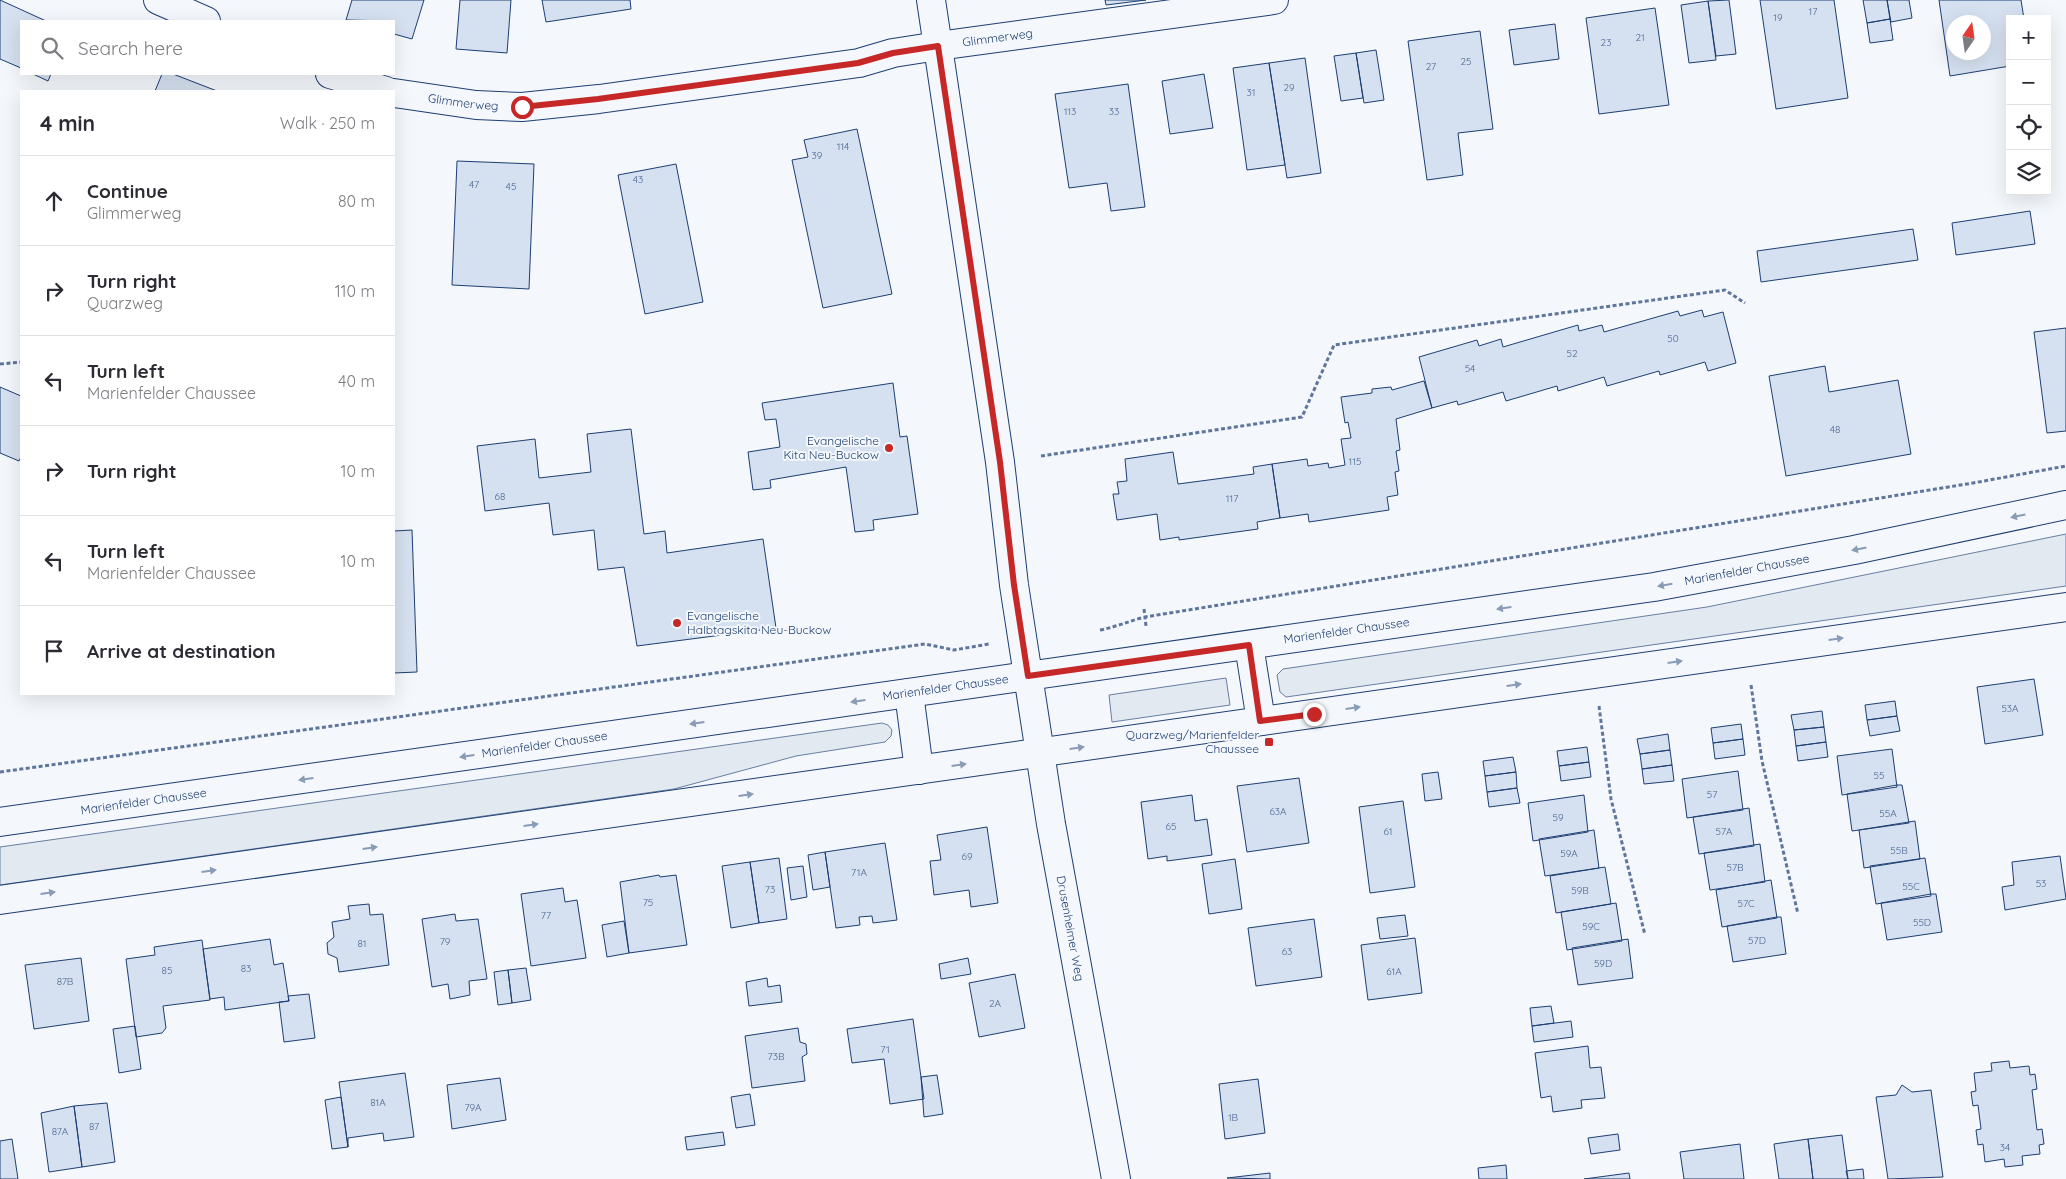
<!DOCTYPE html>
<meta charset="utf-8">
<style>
:root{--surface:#fff;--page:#f7f7f7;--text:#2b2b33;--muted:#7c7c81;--line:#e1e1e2}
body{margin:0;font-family:Quicksand,sans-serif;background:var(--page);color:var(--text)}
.controls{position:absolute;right:15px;top:15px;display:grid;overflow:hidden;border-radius:0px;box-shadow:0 5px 20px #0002}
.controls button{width:45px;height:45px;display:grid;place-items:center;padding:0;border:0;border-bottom:1px solid var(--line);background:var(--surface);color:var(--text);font:25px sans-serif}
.compass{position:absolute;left:1946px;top:15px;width:45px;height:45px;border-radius:50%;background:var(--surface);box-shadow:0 5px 20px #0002;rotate:13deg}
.stop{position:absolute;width:15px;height:15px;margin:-11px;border:4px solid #c62828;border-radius:50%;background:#fff}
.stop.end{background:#c62828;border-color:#fff;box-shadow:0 1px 5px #0008}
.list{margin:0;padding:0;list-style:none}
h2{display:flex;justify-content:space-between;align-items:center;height:65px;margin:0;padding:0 20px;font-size:21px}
h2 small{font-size:16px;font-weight:400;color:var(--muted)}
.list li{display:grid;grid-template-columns:32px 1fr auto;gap:15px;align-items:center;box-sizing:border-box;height:90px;padding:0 20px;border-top:1px solid var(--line)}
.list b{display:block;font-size:19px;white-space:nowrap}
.list p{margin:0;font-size:16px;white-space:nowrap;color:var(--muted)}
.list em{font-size:16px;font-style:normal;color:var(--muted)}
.icon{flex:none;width:28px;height:28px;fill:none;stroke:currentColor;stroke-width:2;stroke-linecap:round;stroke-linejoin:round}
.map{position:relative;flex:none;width:2066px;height:1179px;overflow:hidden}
.search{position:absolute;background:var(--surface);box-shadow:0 5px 20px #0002;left:20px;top:20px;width:375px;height:55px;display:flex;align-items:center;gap:12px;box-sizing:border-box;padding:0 18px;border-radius:0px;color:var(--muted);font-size:19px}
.panel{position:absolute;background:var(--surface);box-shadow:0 5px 20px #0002;left:20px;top:90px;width:375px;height:605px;border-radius:0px}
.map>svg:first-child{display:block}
.green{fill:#e3e9f0;stroke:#687fa3}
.building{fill:#d5e0f0;stroke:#1d3f73;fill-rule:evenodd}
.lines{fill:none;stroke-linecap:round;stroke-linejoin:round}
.minor-casing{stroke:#1d3f73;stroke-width:30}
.major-casing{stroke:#1d3f73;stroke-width:30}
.path{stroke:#5e769c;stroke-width:3;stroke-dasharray:4 2.5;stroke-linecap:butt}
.minor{stroke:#f4f7fb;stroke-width:28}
.major{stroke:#f4f7fb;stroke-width:28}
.oneway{fill:#889bb7}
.route{stroke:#c62828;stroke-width:6}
.poi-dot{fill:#c62828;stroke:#f4f7fb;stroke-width:2}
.labels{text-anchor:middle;stroke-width:4;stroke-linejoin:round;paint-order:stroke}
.number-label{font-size:10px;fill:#4b6792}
.street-label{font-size:12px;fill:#1d3f73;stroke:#f4f7fb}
.poi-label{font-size:12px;fill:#1d3f73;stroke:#f4f7fb;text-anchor:end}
</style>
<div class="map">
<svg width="2066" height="1179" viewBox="0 0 2066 1179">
<rect width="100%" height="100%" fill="#f4f7fb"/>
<path class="green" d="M2066,534V586L1286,697L1280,692L1277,675L1283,669L1707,607Z
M1226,678L1230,705L1112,722L1109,695Z
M882,723L888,725L892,730L891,736L885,742L796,756L674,789L0,885V847Z"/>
<path class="building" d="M0,0L46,21H21V68L0,59Z
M352,0H424L412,39L394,34V21L346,20Z
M460,0H511L507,53L456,49Z
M542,0H630L631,9L546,22Z
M1105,0H1146L1106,5Z
M1729,0L1736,54L1716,56L1708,1Z
M1760,0H1834L1848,98L1776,109Z
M1863,0H1887L1890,19L1867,23Z
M1887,0H1909L1912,18L1891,22Z
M1939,0H2021L2024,19H2010V66L1950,76ZM1954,22H1984V52H1954Z
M1708,1L1716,60L1689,63L1681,5Z
M1655,8L1669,105L1599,114L1586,18Z
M1890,19L1893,40L1870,43L1867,23Z
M1555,24L1559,59L1514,65L1509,30Z
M1480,31L1493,129L1458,133L1463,175L1427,180L1408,41Z
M1376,50L1384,100L1364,103L1356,53Z
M1356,53L1363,98L1341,101L1334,56Z
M1305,58L1321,173L1287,178L1269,63Z
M1269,63L1285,165L1247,170L1233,68Z
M33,74H51L48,81Z
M162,74H173L217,91H155Z
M1204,74L1213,128L1170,134L1162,81Z
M1128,84L1145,207L1111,211L1107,183L1069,188L1055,94Z
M857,129L892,294L823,308L792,160L808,157L804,140Z
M457,161L534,164L529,289L452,285Z
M676,164L703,302L645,314L618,175Z
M2030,211L2035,244L1956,255L1952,223Z
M1913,229L1918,260L1761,282L1757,251Z
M1702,310L1704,317L1723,312L1736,363L1708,371L1705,362L1660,375L1659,371L1607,386L1604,377L1558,391L1557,386L1506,401L1503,392L1458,405L1457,401L1432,408L1419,357L1477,340L1479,346L1501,339L1503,347L1578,325L1579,331L1602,325L1604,332L1678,311L1680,316Z
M2066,328V431L2047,433L2034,332Z
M1825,366L1829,392L1898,380L1911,454L1786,476L1769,376Z
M1424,381L1432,408L1396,419L1400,450L1396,451L1399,471L1395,472L1398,495L1387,497L1389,510L1309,522L1308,514L1280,518L1272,464L1307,459L1308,466L1328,463L1329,468L1345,465L1341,439L1351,438L1348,422L1345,423L1341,397L1372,393V389L1391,387L1392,390Z
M893,383L900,437L907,436L918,514L873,520L874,530L855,532L846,467L770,480L771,488L753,490L748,452L780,447L776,419L765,420L762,403Z
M0,387L21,396V457L19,461L0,453Z
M631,429L644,534L665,531L667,553L763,539L776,628L637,646L624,567L598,570L594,530L553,535L549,503L485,511L477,446L535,439L539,478L591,472L587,434Z
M1173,452L1178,484L1254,474L1253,467L1272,464L1280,518L1257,522L1258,529L1179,540V537L1160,540L1157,514L1117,520L1113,494H1119L1117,482L1127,481L1125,459Z
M412,530L417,672L394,673V531Z
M2034,679L2043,735L1985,744L1977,687Z
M1895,701L1897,716L1867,720L1865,705Z
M1822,711L1824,727L1794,730L1791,715Z
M1897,716L1900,731L1870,736L1867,720Z
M1741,724L1743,739L1713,743L1711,728Z
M1824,727L1826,742L1796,746L1794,730Z
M1668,734L1670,750L1640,754L1637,739Z
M1743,739L1745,755L1715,759L1713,743Z
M1826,742L1828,757L1798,761L1796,746Z
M1587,747L1589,762L1559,766L1557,751Z
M1892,749L1897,787L1842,795L1837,756Z
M1670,750L1672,765L1642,769L1640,754Z
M1513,757L1516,772L1485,776L1483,761Z
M1589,762L1591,777L1561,781L1559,766Z
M1672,765L1674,781L1644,784L1642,769Z
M1738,771L1743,810L1687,818L1682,779Z
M1438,772L1442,799L1425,801L1422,774Z
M1516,772L1517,788L1487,792L1485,776Z
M1299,778L1309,843L1247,852L1237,786Z
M1897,785H1902L1909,823L1852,831L1847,794Z
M1517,788L1520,803L1489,807L1487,792Z
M1192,795L1195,821L1207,819L1212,855L1167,861V856L1148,859L1141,802Z
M1584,795L1588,832L1533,841L1528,803Z
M1403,801L1415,887L1370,893L1359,807Z
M1749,808L1754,846L1699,854L1693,817Z
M1915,821L1920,859L1864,868L1859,830Z
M987,827L998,903L971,907L969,890L934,895L930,861L941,860L937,835Z
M1594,830L1599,868L1545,876L1539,839Z
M885,843L897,920L873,923L872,916L859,917L860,925L836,928L825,852Z
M1760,844L1765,882L1710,890L1704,853Z
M825,852L830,887L813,890L808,855Z
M2060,856L2066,899L2005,910L2002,887L2014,885L2012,862Z
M779,858L787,919L759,923L750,862Z
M1925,858L1931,896L1876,904L1870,866Z
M1235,859L1242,909L1209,914L1202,864Z
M750,862L759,923L731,928L722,866Z
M803,866L807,897L791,900L787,868Z
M1605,867L1611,904L1556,913L1550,876Z
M659,875L660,877L676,875L687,945L629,953L620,882Z
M1771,880L1777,918L1722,927L1716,890Z
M563,888L565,902L577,900L586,958L531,966L521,894Z
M1931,894H1936L1942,932L1887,940L1881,903Z
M1616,903L1622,941L1567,950L1561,912Z
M369,904L370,915L383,914L389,965L339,972L337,958L328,954L327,943L334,937L332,922L350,919L348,906Z
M455,914L456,921L478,919L487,979L469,981L470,995L450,999L448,984L432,987L422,919Z
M1405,915L1408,936L1380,939L1377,918Z
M1777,917H1781L1786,954L1733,962L1727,926Z
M1314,919L1322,977L1256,986L1248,928Z
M624,921L629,953L607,957L602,925Z
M1415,938L1422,993L1368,1000L1361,945Z
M270,939L274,965L283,963L289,1001L225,1010L224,997L210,999L203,949Z
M1628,939L1633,978L1578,985L1572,948Z
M202,940L210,1000L163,1006L166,1028L162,1033L136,1037L126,959L155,955L154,947Z
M81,958L89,1021L34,1029L25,965Z
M968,958L971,974L941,979L939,964Z
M526,968L531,1000L512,1003L508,970Z
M508,970L512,1003L498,1005L494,972Z
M1015,974L1025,1028L979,1037L969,983Z
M767,978L768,987L780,985L782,1002L749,1006L746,982Z
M309,994L315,1038L284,1042L279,1002L289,1001L288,996Z
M1551,1006L1554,1023L1532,1026L1530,1008Z
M913,1019L924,1099L890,1104L884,1059L852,1063L847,1029Z
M1571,1021L1573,1037L1534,1042L1532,1026Z
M135,1026L141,1069L119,1073L113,1029Z
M798,1028L800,1042L806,1044L807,1054L802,1057L805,1081L752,1088L745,1036Z
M1588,1046L1590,1068L1601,1067L1605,1098L1581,1100L1582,1108L1553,1112L1551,1096L1541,1098L1535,1053Z
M2009,1061L2010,1068L2029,1066L2030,1075L2035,1074L2037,1089L2032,1090L2037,1130L2042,1129L2044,1144L2039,1145L2040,1154L2022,1156L2023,1165L2005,1167L2004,1159L1985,1162L1983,1144L1978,1145L1976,1130L1981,1129L1978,1105L1973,1106L1971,1092L1976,1091L1974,1073L1992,1071L1991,1063Z
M405,1073L414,1137L384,1141L383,1133L348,1138V1147L339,1082Z
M937,1075L943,1114L924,1117L921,1077Z
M500,1078L506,1120L452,1129L447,1085Z
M1258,1079L1265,1133L1225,1139L1219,1084Z
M1902,1085L1912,1092L1931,1090L1943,1177L1888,1179L1876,1097L1896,1095Z
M750,1094L755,1125L736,1128L731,1097Z
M341,1097L348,1147L332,1149L325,1100Z
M107,1103L115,1162L82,1167L74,1106Z
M74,1106L82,1167L49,1172L41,1113Z
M723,1132L725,1145L687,1150L685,1137Z
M1618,1134L1620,1150L1591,1154L1588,1138Z
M1842,1135L1848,1179H1813L1808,1139Z
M12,1139L18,1179H0V1141Z
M1808,1139L1813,1179H1779L1774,1144Z
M1740,1144L1744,1179H1684L1680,1152Z
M1506,1165L1507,1179H1479L1478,1168Z
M1863,1169L1864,1179H1848L1846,1171Z
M1270,1173V1179L1227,1178Z
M1629,1173L1630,1179H1584Z"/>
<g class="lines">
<defs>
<g id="minor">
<path d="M158,0L206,21"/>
<path id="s1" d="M931,0L1000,462L1014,585L1051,824L1116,1179"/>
<path d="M330,74L386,91"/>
<path id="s2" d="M394,93L476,105L522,107L599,99L859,63L893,53L938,46L1274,0"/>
<path d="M1249,645L1261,721"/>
<path d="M909,693L919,770"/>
</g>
<g id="major">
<path id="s3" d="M0,822L1654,587L1854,550L2066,505"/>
<path d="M0,900L2066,607"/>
</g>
</defs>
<use href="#minor" class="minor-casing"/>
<use href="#major" class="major-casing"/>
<path class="path" d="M0,364L21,362
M1041,456L1302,417L1334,345L1725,290L1745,303
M1144,609L1146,626
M1100,630C1116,627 1129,621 1145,617L1973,483L2066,466
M1751,685L1762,761L1798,914
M1599,706L1611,799L1645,935
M0,772L925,644L954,650L989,644"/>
<use href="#minor" class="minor"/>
<use href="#major" class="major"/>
</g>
<defs><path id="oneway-solid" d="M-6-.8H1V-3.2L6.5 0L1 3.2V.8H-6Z" transform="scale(1.25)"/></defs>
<g class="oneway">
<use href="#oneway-solid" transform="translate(2018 516) rotate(168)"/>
<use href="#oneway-solid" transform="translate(1859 549) rotate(169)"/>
<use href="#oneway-solid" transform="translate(1665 585) rotate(170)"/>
<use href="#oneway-solid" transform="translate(1504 608) rotate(172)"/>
<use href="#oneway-solid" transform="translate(1836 639) rotate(-8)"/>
<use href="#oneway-solid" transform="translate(1675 662) rotate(-8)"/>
<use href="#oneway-solid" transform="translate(1514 685) rotate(-8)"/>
<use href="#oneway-solid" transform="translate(858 701) rotate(172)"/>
<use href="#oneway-solid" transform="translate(1353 708) rotate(-8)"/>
<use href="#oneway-solid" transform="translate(697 723) rotate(172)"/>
<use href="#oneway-solid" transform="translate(1077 748) rotate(-8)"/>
<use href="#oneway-solid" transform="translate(467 756) rotate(172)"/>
<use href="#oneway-solid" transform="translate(959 765) rotate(-8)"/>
<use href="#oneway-solid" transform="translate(306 779) rotate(172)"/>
<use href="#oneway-solid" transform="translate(746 795) rotate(-8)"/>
<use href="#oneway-solid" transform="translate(531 825) rotate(-8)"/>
<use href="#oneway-solid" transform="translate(370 848) rotate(-8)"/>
<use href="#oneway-solid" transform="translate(209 871) rotate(-8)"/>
<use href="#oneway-solid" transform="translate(48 893) rotate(-8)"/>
</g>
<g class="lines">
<path class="route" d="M522,107L598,99L858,63L893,53L938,46L1000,462L1014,585L1028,676L1249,645L1260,721L1314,714"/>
</g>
<g class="poi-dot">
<circle cx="889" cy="448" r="5"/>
<circle cx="677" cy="623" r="5"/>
<rect x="1264" y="737" width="10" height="10" rx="2.5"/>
</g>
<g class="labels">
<g class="number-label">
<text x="1813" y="15">17</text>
<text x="1778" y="21">19</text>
<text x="1640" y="41">21</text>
<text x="1606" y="46">23</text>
<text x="1466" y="65">25</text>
<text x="1431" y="70">27</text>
<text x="1289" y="91">29</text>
<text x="1251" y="96">31</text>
<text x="1070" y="115">113</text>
<text x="1114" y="115">33</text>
<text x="843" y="150">114</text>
<text x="817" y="159">39</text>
<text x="638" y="183">43</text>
<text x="474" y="188">47</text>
<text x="511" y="190">45</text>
<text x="1673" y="342">50</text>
<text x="1572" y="357">52</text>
<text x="1470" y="372">54</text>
<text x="1835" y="433">48</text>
<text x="1355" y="465">115</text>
<text x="500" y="500">68</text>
<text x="1232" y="502">117</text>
<text x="2010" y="712">53A</text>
<text x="1879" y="779">55</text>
<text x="1712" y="798">57</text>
<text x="1278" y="815">63A</text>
<text x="1888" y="817">55A</text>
<text x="1558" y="821">59</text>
<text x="1171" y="830">65</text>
<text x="1388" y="835">61</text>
<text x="1724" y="835">57A</text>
<text x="1899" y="854">55B</text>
<text x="1569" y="857">59A</text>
<text x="967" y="860">69</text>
<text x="1735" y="871">57B</text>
<text x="859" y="876">71A</text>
<text x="2041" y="887">53</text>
<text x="1911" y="890">55C</text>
<text x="770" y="893">73</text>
<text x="1580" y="894">59B</text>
<text x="648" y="906">75</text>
<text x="1746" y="907">57C</text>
<text x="546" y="919">77</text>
<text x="1922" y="926">55D</text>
<text x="1591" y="930">59C</text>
<text x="1757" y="944">57D</text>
<text x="445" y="945">79</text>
<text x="362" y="947">81</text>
<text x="1287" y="955">63</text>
<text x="1603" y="967">59D</text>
<text x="246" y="972">83</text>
<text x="167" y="974">85</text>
<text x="1394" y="975">61A</text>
<text x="65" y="985">87B</text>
<text x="995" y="1007">2A</text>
<text x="885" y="1053">71</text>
<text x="776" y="1060">73B</text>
<text x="378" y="1106">81A</text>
<text x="473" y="1111">79A</text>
<text x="1233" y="1121">1B</text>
<text x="94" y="1130">87</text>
<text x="60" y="1135">87A</text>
<text x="2005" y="1151">34</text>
</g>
<g class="street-label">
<text dy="4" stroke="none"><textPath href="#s2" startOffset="610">Glimmerweg</textPath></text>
<text dy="4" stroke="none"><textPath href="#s2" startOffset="70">Glimmerweg</textPath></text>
<text dy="4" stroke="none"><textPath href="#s3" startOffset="1765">Marienfelder Chaussee</textPath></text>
<text dy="4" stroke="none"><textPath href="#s3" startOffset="1360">Marienfelder Chaussee</textPath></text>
<text dy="4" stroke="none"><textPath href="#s3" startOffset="955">Marienfelder Chaussee</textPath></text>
<text dy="4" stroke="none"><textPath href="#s3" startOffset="550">Marienfelder Chaussee</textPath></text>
<text dy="4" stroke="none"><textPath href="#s3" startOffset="145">Marienfelder Chaussee</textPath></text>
<text dy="4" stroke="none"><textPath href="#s1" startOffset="939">Drusenheimer Weg</textPath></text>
</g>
<g class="poi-label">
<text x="879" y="445">Evangelische<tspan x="879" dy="14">Kita Neu-Buckow</tspan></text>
<text x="687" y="620" text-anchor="start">Evangelische<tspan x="687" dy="14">Halbtagskita Neu-Buckow</tspan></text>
<text x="1259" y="739">Quarzweg/Marienfelder<tspan x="1259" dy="14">Chaussee</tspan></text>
</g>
</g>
</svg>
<div class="controls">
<button>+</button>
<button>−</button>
<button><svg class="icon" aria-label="locate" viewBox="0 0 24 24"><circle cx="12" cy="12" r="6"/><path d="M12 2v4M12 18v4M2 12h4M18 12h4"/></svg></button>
<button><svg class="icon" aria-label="layers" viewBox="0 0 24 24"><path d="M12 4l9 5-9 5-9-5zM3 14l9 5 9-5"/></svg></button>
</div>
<svg class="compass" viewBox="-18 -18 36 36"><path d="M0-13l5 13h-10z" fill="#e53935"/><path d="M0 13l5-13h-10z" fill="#7c7c81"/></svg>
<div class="stop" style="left:522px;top:107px"></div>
<div class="stop end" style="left:1314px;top:714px"></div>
<div class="search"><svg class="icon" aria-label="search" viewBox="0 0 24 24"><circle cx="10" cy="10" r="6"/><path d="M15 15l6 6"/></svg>Search here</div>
<section class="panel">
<h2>4 min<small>Walk · 250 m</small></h2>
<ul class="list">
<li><svg class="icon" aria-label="ahead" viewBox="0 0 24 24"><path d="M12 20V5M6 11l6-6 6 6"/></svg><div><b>Continue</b><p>Glimmerweg</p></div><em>80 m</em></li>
<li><svg class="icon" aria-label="right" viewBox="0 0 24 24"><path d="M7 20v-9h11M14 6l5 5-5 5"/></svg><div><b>Turn right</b><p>Quarzweg</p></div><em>110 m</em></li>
<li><svg class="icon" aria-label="left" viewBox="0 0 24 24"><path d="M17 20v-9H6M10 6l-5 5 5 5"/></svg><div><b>Turn left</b><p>Marienfelder Chaussee</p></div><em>40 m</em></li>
<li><svg class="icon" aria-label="right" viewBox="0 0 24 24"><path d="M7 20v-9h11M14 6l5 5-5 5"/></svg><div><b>Turn right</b></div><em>10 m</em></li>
<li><svg class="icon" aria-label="left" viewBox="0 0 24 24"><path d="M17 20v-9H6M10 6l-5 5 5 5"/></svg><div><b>Turn left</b><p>Marienfelder Chaussee</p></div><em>10 m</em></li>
<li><svg class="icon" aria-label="arrive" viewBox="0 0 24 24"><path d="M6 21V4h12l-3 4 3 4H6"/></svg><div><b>Arrive at destination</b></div></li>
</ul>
</section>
</div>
